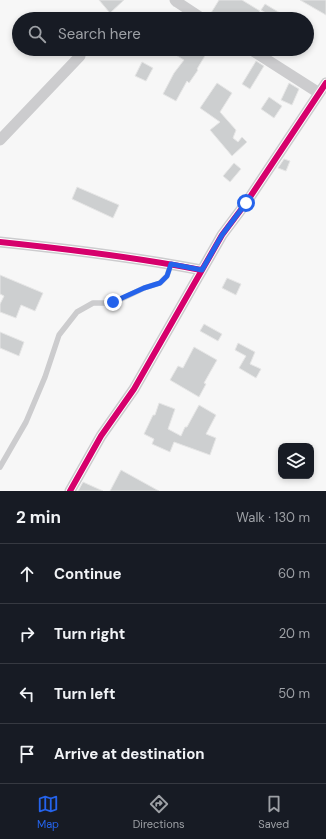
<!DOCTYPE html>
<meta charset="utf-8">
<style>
:root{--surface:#171b24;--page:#20242c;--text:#f1f3f6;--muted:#9ea1a6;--line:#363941;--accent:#2563eb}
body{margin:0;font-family:"DM Sans",sans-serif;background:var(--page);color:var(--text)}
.controls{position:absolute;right:12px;bottom:12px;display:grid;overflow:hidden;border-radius:8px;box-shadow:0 2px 6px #0003}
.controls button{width:36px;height:36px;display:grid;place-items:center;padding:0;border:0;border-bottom:1px solid var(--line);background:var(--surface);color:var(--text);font:20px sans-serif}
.stop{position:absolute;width:12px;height:12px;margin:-9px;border:3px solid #2563eb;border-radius:50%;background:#fff}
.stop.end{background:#2563eb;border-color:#fff;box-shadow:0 1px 4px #0008}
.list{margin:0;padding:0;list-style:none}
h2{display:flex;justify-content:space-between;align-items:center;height:52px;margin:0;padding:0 16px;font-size:17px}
h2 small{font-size:13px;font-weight:400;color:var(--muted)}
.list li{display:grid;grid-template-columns:26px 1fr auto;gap:12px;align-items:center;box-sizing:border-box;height:60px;padding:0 16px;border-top:1px solid var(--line)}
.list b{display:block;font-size:15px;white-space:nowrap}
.list em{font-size:13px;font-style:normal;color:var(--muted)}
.icon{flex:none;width:22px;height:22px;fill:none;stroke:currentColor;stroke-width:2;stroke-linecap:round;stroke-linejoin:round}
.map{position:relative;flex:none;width:326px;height:491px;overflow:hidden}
.search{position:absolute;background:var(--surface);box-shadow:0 2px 6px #0003;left:12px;right:12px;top:12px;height:44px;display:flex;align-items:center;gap:10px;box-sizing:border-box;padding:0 14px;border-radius:22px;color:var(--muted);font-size:15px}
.sheet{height:292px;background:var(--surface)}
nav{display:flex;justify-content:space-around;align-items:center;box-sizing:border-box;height:56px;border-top:1px solid var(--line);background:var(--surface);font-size:11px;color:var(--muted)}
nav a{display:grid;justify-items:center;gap:2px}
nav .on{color:var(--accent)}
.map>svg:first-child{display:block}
.building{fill:#cdcfd0;stroke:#e6e6e6}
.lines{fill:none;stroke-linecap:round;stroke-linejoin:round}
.service{stroke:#ccccce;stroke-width:5.5}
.minor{stroke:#ccccce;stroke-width:11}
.cycleway-casing{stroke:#fff;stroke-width:8}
.cycleway{stroke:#d6006c;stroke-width:6}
.route{stroke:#2563eb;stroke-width:5}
</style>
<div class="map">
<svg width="326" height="491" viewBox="0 0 326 491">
<rect width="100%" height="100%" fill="#f7f7f7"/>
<path class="building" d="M99,0H124L110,13Z
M219,0H242L260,11L255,19H220L211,13Z
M300,0H326V15Z
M265,4L290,19H276L261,10Z
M166,49H209L197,69L198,70L189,83L187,81L176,101L163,94L174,73L184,60Z
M256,61L264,66L250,89L242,84Z
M142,62L153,68L146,81L135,76Z
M217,83L232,93L220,112L236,130L233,138L238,142L242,137L247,142L232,156L210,130L220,122L200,108Z
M289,83L299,89L292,105L281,100Z
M269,97L282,106L274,118L261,109Z
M284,159L290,161L286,171L278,168Z
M234,163L241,169L230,182L223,176Z
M77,187L119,205L113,218L72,199Z
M0,275L43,293L35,311L21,305L16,318L0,312V304L4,296L0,294Z
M227,278L241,284L236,295L222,288Z
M204,324L222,334L218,341L200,331Z
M0,332L24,342L19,356L0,348Z
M238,343L255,352L250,364L261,369L256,378L239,368L246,356L235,350Z
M194,347L217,360L204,383L206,384L199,397L170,380L178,366L183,368Z
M159,403L175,409L168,429L181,436L185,427H187L199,405L216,415L206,434L216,438L210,455L174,442L170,452L152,444L154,439L144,434L153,415H155Z
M121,470L159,491H110Z
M83,482L103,491H78Z"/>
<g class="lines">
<path class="service" d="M0,467L26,422L45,377L59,335L77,312L93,303H113L144,288L160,283L167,276L171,264"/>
<path class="minor" d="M175,0L177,2L203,19
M250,49L319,93
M0,140L80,56
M0,242C67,249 135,257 201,270
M70,491L101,436L134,389L222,235L246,203L326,83"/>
<defs>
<path id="cycleway" d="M0,242C67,249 135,257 201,270
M70,491L101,436L134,389L222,235L246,203L326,83"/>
</defs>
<use href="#cycleway" class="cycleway-casing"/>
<use href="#cycleway" class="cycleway"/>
</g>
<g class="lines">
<path class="route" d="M113,302L144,288L160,283L167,276L171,264L202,270L222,235L246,203"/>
</g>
</svg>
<div class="controls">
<button><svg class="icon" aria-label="layers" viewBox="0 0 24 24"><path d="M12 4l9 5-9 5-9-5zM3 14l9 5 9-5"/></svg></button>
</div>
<div class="stop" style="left:246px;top:203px"></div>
<div class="stop end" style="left:113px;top:302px"></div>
<div class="search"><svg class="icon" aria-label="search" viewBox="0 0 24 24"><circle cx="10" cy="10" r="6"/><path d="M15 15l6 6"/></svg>Search here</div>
</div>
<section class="sheet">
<h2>2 min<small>Walk · 130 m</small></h2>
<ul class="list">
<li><svg class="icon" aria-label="ahead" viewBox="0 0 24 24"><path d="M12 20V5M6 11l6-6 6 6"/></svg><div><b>Continue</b></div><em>60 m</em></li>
<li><svg class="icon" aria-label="right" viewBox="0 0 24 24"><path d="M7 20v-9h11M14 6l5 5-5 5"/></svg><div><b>Turn right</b></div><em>20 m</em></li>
<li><svg class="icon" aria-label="left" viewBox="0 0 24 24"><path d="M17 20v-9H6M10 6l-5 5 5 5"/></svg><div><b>Turn left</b></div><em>50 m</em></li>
<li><svg class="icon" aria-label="arrive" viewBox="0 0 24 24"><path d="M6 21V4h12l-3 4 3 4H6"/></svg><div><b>Arrive at destination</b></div></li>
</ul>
</section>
<nav>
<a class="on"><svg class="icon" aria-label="map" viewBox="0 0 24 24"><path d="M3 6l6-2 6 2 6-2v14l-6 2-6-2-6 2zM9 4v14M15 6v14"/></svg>Map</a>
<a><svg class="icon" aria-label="directions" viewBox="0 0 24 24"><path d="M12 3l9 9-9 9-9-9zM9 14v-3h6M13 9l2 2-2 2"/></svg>Directions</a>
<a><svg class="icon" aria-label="saved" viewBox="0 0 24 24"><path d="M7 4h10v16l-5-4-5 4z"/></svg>Saved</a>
</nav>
